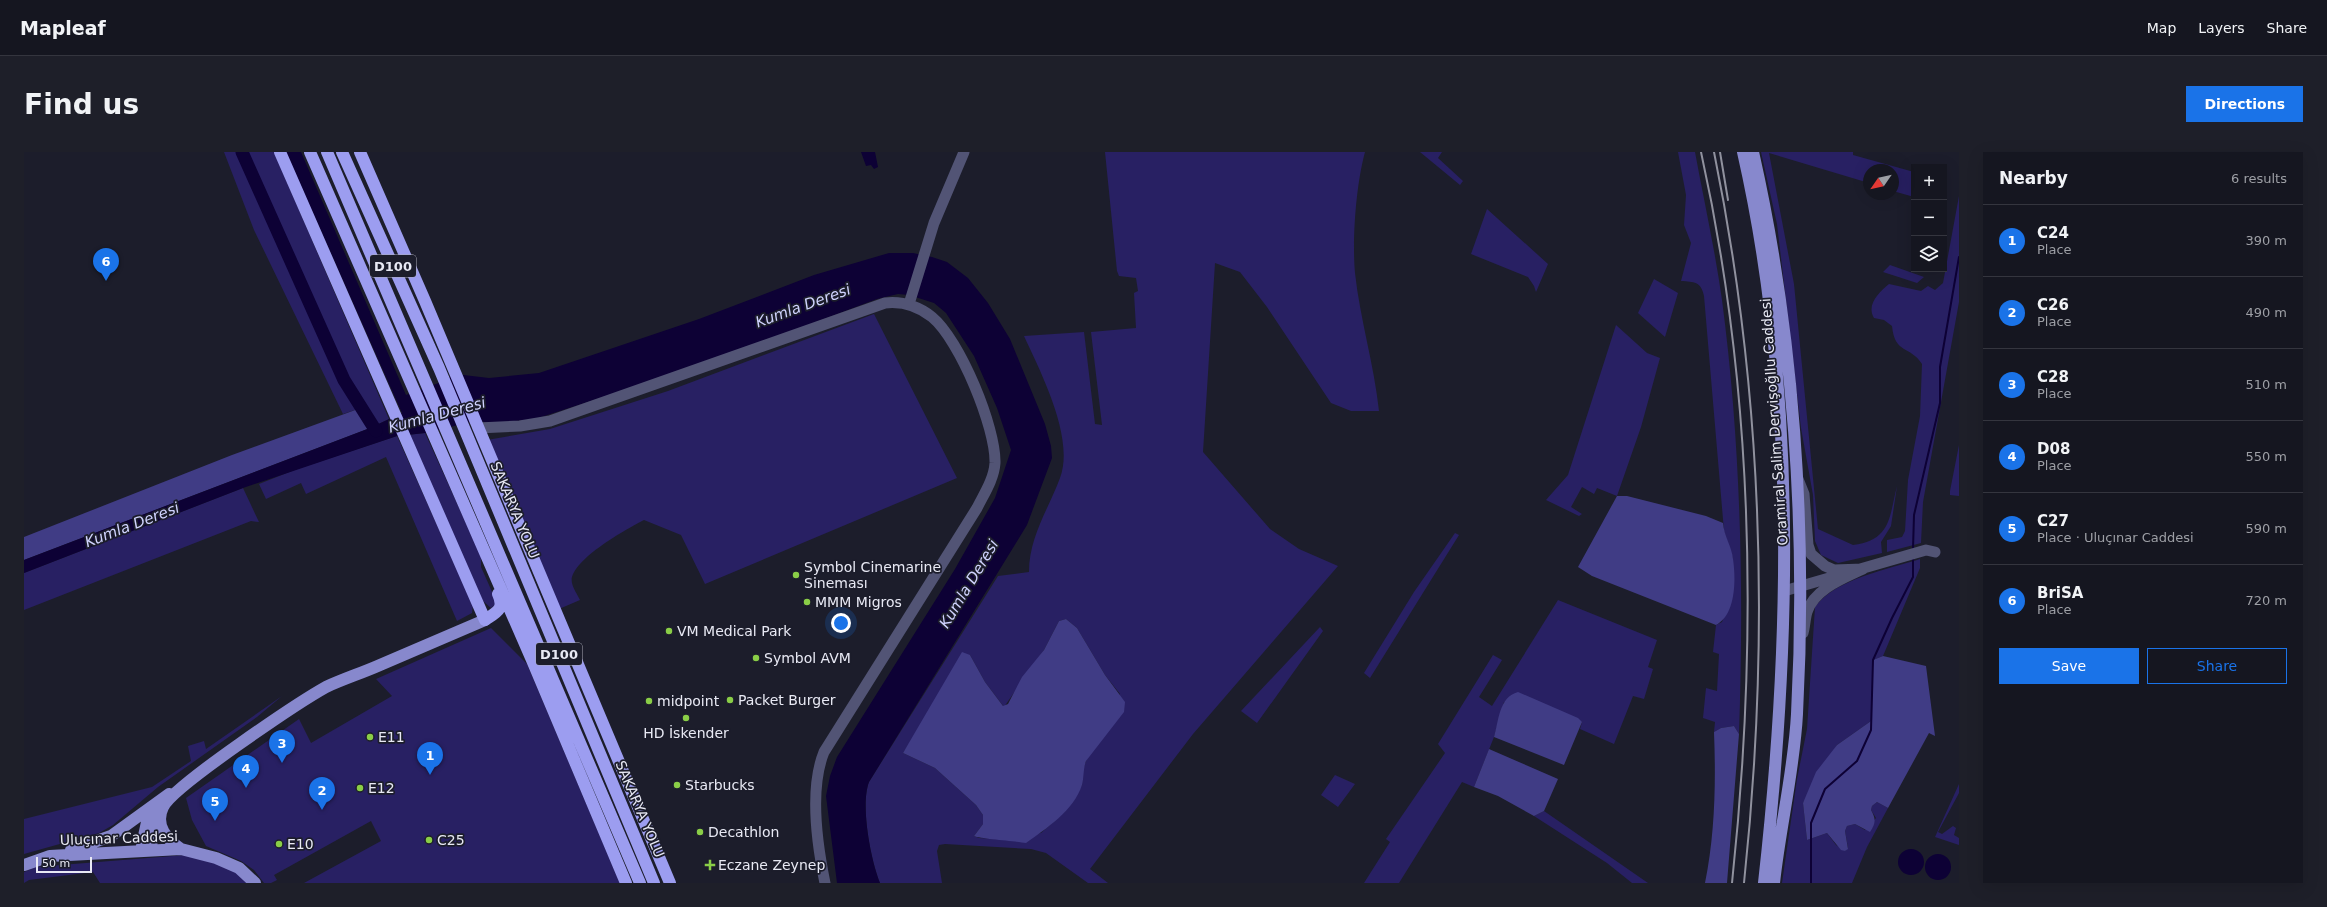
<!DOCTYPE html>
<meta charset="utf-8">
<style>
:root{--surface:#151620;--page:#1e1f29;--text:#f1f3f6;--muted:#9d9fa5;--line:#34353e;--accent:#1a73e8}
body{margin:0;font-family:"DejaVu Sans",sans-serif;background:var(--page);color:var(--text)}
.controls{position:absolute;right:12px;top:12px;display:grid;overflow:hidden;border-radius:0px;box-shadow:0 4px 16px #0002}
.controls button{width:36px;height:36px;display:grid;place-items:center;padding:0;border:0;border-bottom:1px solid var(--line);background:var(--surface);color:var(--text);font:20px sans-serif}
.compass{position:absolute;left:1839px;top:12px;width:36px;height:36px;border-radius:50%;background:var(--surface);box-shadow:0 4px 16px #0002;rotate:236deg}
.scale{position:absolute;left:12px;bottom:10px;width:56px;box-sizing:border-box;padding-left:4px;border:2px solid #e8e9f4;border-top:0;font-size:11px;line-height:14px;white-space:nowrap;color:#e8e9f4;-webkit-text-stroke:3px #1c1d2b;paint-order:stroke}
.you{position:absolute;left:817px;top:471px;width:14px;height:14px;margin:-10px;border:3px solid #fff;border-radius:50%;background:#1a73e8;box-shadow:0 0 0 6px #1a73e833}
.badge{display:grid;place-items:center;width:26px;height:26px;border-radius:50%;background:var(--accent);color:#fff;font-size:13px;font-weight:700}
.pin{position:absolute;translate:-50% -33px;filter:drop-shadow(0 1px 2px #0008)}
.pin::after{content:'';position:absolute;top:21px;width:14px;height:12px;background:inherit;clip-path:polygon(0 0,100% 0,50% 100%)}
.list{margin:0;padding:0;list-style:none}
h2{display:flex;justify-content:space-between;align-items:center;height:52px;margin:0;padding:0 16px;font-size:17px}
h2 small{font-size:13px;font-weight:400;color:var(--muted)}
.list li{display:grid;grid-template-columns:26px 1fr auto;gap:12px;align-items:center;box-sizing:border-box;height:72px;padding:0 16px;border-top:1px solid var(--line)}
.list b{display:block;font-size:15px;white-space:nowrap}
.list p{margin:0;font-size:13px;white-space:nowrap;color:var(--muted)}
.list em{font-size:13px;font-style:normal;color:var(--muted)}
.actions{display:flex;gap:8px;padding:12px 16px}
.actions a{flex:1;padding:9px 0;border:1px solid var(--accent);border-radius:0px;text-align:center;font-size:14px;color:var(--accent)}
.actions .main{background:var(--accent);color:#fff}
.icon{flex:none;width:22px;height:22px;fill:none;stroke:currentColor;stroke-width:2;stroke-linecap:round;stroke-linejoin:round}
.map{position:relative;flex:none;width:1935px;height:731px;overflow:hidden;border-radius:0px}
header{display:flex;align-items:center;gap:24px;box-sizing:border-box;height:56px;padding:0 20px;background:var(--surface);border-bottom:1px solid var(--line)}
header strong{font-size:19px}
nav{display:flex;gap:22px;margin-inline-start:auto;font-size:14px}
.intro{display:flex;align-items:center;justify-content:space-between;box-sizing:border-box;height:96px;padding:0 24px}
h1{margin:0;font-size:28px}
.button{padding:10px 18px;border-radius:0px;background:var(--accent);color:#fff;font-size:14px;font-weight:700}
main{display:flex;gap:24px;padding:0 24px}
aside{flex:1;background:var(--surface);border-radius:0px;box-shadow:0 4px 16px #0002}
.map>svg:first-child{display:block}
.green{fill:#282063;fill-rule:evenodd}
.forest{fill:#403c85}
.water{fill:#0d0135}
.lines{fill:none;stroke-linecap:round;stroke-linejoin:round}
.stream{stroke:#0d0135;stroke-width:2}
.river{stroke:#0d0135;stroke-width:13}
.minor{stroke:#525475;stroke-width:11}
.major{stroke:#8788cd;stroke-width:12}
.highway{stroke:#9c9df0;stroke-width:12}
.rail{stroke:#90919e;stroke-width:2}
.poi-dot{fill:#8ace47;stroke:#1c1d2b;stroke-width:1.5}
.labels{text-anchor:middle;stroke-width:3.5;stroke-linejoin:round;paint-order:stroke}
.shield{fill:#1c1d2b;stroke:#abacb8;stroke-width:1}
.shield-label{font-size:13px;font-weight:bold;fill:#e8e9f4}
.street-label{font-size:14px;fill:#e8e9f4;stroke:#1c1d2b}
.poi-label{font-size:14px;fill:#e8e9f4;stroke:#1c1d2b;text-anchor:start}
.water-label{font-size:15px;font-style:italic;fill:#d0d3fe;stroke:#1c1d2b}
</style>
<header>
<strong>Mapleaf</strong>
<nav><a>Map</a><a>Layers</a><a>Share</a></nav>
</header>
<div class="intro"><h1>Find us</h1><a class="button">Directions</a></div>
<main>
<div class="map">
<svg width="1935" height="731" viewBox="0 0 1935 731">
<rect width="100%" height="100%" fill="#1c1d2b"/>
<path class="green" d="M200,0H250L365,267L346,276L342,266L334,257L319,262L230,78Z
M1081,0H1341C1332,33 1328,87 1331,121C1336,167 1350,212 1355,259H1327L1307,251L1243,155L1216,120L1191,111L1179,300L1246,377L1275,397L1314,414L1169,582L1066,717L1084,731H1064L1022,701L1007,697L921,692L915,693L913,699L918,731H856C847,709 836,653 845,630L974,424L1005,420C1005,385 1024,358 1036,326C1051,286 1017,221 1000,184L1060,180L1071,272L1078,273L1067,180L1112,176L1110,141L1114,139L1112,126L1095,124L1093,119ZM1042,467L1053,476L1081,523L1096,542L1062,609L1059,618L1058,633L1050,647L1035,665L1017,681L975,687L955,686L950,684L959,672V663L952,653L911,616L879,601L946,503L961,530L980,555L1020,498L1035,469Z
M1396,0H1418L1414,6L1439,29L1436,33Z
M1654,0H1671C1680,49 1691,98 1698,148C1717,292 1720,438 1715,582L1710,574L1697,576L1690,580L1691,570L1679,566L1682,536L1693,539L1695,502L1689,500L1692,473L1698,470L1709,439V407L1700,379L1680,144C1677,129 1670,130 1657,129L1667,91L1660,73L1662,43Z
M1737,0H1829V3L1890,20V45L1869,39V18H1845V31L1745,1L1770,132L1794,377L1829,393C1867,388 1865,366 1873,334L1867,374L1857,390L1858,401L1814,411L1797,403L1791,389L1789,343L1777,276L1753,72Z
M1935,44V150L1899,350L1897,391L1863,400V388L1878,385L1881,379L1884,328L1896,264L1898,212C1886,193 1871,203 1868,174L1860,168L1850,166C1842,153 1855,140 1865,132L1897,139L1904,134L1911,138L1919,131Z
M1463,57L1524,112L1512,140L1510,134L1504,125L1447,102Z
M1866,113L1900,125L1893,131L1859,120Z
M1630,127L1654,141L1641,185L1614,161Z
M850,162L933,326L681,432L657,383L620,368C604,376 543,410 548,431C549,436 553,442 556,448L535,457L463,288L526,277L644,239Z
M1592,173L1623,201L1636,206L1617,275L1593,344L1573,336L1570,342L1558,335L1547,355L1558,362L1555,364L1522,348L1544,323Z
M401,281L457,404V415L473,451L467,456L459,449L383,283Z
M373,284L449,453L448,461L433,469L362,305L282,342L277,331L242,347L235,332L273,317Z
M1935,293V344L1926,343V339Z
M219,336L235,370L227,369L0,458V421Z
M1431,381L1435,383L1346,526L1340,521L1390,440Z
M1896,407V416L1859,504L1849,508L1847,569L1813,593L1779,651L1783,688L1803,681L1812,693L1821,699L1824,696L1821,679L1823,674L1831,672L1841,678L1852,666L1847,658L1848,654L1853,650L1864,656L1843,695L1828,731H1758L1773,627L1783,577L1791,455C1811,427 1865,417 1896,407Z
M1534,448L1633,488L1624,515L1629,517L1620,547L1609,544L1590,592L1556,577L1558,570L1480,550L1470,585L1450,635L1438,630L1375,731H1340L1366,690L1362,687L1421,601L1414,592L1469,503L1478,508L1455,545L1468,554Z
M1296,475L1299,479L1233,571L1217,559Z
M467,476L503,512L596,731H280L357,689L347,669L250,723L253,728L247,731H240L230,718L217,709L182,694L168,668L162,646L275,567L287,591L368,544L352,527Z
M258,544L233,565L134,635L89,673L75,681L0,702V667L128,635L167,609L164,594L180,589L182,597Z
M1311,623L1331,632L1314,655L1297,643Z
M1935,632V641L1914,680L1918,682L1929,674L1932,676L1930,683L1935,686V693L1911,685Z
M1520,659L1624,731H1608L1583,711L1510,664Z
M161,703C182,709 210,713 225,731H76L69,720L5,728L0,731V720L12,715Z"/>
<path class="forest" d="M334,257L342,266L346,276L0,408V385L208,303Z
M1593,344H1603L1682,364L1699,371C1700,384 1708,395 1709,407C1712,427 1712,463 1692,473L1568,424L1554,415Z
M1042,467L1053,476L1081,523L1101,550L1100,560L1062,609C1059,617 1060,626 1058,633C1050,658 1022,677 1002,691C991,689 957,687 950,684L959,672V663L952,653L911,616L879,601L938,500L946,503L961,530L979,554L984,552L998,525L1020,498L1035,469Z
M1859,504L1902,514L1911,584L1905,581L1864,656L1853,650L1848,654L1847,658C1852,667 1852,671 1846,680L1831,672L1823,674L1821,679L1824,697L1821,699L1817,698L1803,681L1783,688L1779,651L1792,620L1813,593L1847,569L1849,508Z
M1494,540L1554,566L1558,570L1540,613L1470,585C1475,568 1475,545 1494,540Z
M1710,574L1715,582L1703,731H1681C1691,682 1692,630 1690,580L1697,576Z
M1465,597L1534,627L1520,659L1510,664L1474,644L1450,635Z"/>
<path class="water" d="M262,0H277L382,243L420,229L431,222L465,226L515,221L675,167L790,123L865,101H889L908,105L923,110L944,126L964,151L986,187L1021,272L1027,294L1028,306L1003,373L845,630C836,653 847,709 856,731H813L802,644L806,624L813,605L931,417L971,346L987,298L973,256L950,204L922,161L910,151L885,143L874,142L853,147L675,214L511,267L472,271L451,269L401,281L373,284L219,336L0,421V408L346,276L378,261Z
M837,0H851L854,15L850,17L847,13L842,14Z
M1874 710a13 13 0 1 1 26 0a13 13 0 1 1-26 0Z
M1901 715a13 13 0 1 1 26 0a13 13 0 1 1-26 0Z"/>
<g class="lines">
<path class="stream" d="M1889,397L1890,363L1916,251V215L1935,105
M1787,731V671L1801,637L1833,609L1847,578L1849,508L1868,466L1889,425V406"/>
<path class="river" d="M218,0L320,228L352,279"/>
<path class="minor" d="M885,152L910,71L940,0
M454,276L496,274L526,269L861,151C879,149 894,154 908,165C936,188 972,276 971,311C970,327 960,342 953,356L800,600C785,637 793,692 801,731
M1774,327L1780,342L1784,393L1787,402L1801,414L1810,418L1839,417C1820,426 1790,437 1783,460C1781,466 1781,474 1779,481
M1760,439L1902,398L1911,400"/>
<path class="major" d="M1719,0C1773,238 1767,490 1740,731
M1729,0C1770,181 1783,377 1773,562C1770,619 1756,675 1750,731
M157,697C143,688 130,673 139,655C149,634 277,549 302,535C319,527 338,521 356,513C391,498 426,483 461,468
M47,698L87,684L145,642
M117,698L123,670L135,653
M126,698L132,668
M0,713L26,704L157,697L192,706L215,716L231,731"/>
<path class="highway" d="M256,0L461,468
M286,0L508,508L602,731
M303,0L616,731
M318,0L415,216L630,731
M336,0L401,149L646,731
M461,468C473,460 481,457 474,442"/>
<path class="rail" d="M1677,0C1730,239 1734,488 1708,731
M1690,0C1739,240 1746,487 1720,731
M1696,0L1704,48"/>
</g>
<g class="poi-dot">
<circle cx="772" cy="423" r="4"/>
<circle cx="783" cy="450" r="4"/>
<circle cx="645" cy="479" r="4"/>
<circle cx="732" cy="506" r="4"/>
<circle cx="706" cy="548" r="4"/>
<circle cx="625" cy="549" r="4"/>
<circle cx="662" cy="566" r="4"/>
<circle cx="346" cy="585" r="4"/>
<circle cx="653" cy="633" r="4"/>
<circle cx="336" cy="636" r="4"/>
<circle cx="676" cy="680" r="4"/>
<circle cx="405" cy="688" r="4"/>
<circle cx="255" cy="692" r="4"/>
<path d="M684 707h4v4h4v4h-4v4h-4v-4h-4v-4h4z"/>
</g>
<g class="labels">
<g class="shield">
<rect x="346" y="103" width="46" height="22" rx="3"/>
<rect x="512" y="491" width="46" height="22" rx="3"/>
</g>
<g class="shield-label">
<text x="369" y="119">D100</text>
<text x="535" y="507">D100</text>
</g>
<g class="street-label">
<text transform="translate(1750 270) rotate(-94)" y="5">Oramiral Salim Dervişoğllu Caddesi</text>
<text transform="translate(491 358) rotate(67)" y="5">SAKARYA YOLU</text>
<text transform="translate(616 657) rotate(67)" y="5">SAKARYA YOLU</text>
<text transform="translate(95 686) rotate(-2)" y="5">Uluçınar Caddesi</text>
</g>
<g class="poi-label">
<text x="780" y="420">Symbol Cinemarine<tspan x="780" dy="16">Sineması</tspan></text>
<text x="791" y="455">MMM Migros</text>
<text x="653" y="484">VM Medical Park</text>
<text x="740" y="511">Symbol AVM</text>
<text x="714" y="553">Packet Burger</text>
<text x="633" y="554">midpoint</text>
<text x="662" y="586" text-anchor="middle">HD İskender</text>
<text x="354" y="590">E11</text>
<text x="661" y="638">Starbucks</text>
<text x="344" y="641">E12</text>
<text x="684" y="685">Decathlon</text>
<text x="413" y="693">C25</text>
<text x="263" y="697">E10</text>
<text x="694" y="718">Eczane Zeynep</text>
</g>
<g class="water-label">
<text transform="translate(779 154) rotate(-20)" y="5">Kumla Deresi</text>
<text transform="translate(413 263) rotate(-15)" y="5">Kumla Deresi</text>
<text transform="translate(108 373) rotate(-21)" y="5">Kumla Deresi</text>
<text transform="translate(945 432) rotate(-59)" y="5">Kumla Deresi</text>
</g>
</g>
</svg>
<div class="controls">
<button>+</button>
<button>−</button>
<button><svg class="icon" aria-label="layers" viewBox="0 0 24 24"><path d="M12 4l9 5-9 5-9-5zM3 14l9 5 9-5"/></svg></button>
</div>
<svg class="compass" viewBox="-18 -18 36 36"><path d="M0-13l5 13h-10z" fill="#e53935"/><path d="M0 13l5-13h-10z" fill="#9d9fa5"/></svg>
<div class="scale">50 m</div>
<div class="you"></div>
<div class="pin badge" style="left:406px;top:623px">1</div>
<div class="pin badge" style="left:298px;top:658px">2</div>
<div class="pin badge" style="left:258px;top:611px">3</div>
<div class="pin badge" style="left:222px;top:636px">4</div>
<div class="pin badge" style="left:191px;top:669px">5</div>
<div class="pin badge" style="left:82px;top:129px">6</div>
</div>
<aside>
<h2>Nearby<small>6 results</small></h2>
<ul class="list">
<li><span class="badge">1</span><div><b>C24</b><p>Place</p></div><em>390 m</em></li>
<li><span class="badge">2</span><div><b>C26</b><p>Place</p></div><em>490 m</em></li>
<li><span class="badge">3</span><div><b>C28</b><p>Place</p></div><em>510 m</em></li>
<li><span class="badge">4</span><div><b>D08</b><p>Place</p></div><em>550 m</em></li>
<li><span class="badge">5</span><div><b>C27</b><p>Place · Uluçınar Caddesi</p></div><em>590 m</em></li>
<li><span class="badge">6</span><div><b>BriSA</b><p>Place</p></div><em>720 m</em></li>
</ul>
<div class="actions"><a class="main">Save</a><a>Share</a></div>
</aside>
</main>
